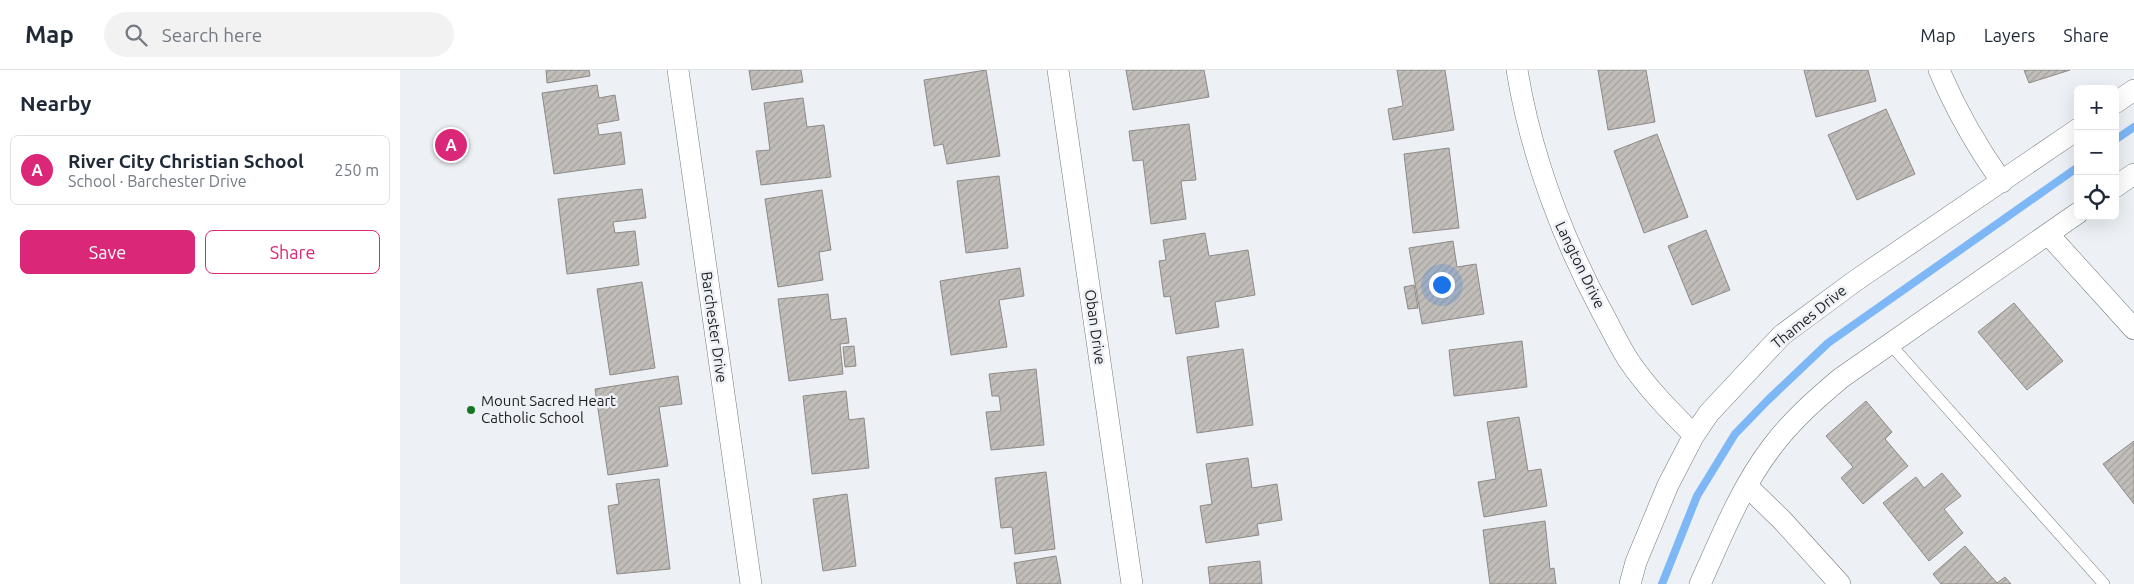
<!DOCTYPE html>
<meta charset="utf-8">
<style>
:root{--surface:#fff;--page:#f2f2f3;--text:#1f2937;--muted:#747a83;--line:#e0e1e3;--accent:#db2777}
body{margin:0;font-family:Ubuntu,sans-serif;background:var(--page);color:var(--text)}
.controls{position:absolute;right:15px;top:15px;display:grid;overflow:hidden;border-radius:8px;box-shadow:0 5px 20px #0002}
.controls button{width:45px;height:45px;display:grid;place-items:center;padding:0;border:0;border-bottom:1px solid var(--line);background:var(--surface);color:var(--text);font:25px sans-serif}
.you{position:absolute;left:1041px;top:214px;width:18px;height:18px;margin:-12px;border:4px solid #fff;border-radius:50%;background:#1a73e8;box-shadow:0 0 0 8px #1a73e833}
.badge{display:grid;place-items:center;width:32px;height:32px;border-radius:50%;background:var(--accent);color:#fff;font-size:16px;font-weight:700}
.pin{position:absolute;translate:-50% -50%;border:2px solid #fff;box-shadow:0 1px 5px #0006}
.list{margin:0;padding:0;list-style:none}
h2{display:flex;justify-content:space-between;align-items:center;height:65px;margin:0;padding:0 20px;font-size:21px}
h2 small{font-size:16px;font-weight:400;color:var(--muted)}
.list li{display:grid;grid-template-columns:32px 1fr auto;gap:15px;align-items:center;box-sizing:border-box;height:70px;margin:0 10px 10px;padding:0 10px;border:1px solid var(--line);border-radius:8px}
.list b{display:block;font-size:19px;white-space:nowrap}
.list p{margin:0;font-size:16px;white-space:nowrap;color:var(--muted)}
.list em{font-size:16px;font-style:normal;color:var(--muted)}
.actions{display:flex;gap:10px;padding:15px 20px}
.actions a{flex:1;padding:11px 0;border:1px solid var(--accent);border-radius:8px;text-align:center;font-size:18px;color:var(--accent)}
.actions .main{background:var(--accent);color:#fff}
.icon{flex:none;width:28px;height:28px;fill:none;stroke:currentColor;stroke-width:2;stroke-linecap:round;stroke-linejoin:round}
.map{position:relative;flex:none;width:1734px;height:514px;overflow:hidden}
header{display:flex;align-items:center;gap:30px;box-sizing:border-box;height:70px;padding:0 25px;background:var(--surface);border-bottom:1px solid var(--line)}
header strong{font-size:24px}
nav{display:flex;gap:28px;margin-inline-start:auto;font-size:18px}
.search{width:350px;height:45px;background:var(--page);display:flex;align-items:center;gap:12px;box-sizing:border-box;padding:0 18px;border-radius:28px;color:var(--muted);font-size:19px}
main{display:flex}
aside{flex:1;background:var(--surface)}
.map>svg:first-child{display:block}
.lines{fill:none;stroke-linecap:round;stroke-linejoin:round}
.stream{stroke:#7db7f6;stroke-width:8}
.building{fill:url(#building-hatch);stroke:#8e8a87}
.lane-casing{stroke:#75787c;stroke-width:12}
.street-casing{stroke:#75787c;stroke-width:22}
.lane{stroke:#fff;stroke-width:11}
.street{stroke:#fff;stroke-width:21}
.poi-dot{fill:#177626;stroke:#edf0f5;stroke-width:2}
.labels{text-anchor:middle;stroke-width:5;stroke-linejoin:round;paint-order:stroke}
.street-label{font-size:15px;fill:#1e1f21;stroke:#edf0f5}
.poi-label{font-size:15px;fill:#1e1f21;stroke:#edf0f5;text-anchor:start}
</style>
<header>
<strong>Map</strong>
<div class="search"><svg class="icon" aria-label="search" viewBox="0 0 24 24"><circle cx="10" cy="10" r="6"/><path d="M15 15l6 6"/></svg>Search here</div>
<nav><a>Map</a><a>Layers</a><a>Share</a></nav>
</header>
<main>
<aside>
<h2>Nearby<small></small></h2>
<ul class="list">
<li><span class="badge">A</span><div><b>River City Christian School</b><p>School · Barchester Drive</p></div><em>250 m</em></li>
</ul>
<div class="actions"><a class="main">Save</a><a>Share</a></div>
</aside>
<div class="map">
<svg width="1734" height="514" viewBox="0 0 1734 514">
<defs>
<pattern id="building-hatch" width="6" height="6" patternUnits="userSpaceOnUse" patternTransform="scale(1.25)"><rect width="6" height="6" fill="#c1bdb9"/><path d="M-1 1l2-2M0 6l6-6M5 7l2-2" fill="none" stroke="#a5a29f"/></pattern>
</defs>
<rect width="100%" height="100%" fill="#edf0f5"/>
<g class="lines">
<path class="stream" d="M1715,70L1734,57
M1262,514L1297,426L1335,364L1367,331L1428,273L1678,97"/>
</g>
<path class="building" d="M146,0H189L190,6L147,13Z
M349,0H401L403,12L352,20Z
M586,0L600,86L547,94L543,74L534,76L524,10Z
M726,0H804L809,27L733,40Z
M997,0H1045L1054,60L993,70L988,39L1003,36Z
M1198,0H1246L1255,52L1208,60Z
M1404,0H1468L1476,31L1416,47Z
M1624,0H1670L1629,13Z
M197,15L199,28L215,25L219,50L197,54L199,65L221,62L225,94L154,104L142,23Z
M403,28L407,57L424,55L431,107L361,115L356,81L370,80L364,33Z
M1486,39L1515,104L1457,130L1428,65Z
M789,54L796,110L781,111L786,149L751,154L743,90L733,91L729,61Z
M1257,64L1288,147L1244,163L1214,81Z
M1049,78L1059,158L1013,163L1004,84Z
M599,106L608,178L566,183L557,111Z
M242,119L246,148L213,152L215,163L235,161L239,195L167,204L158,129Z
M422,120L431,180L419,182L423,210L378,217L365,129Z
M1306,160L1330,220L1292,235L1268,176Z
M805,163L809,186L848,180L855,225L815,232L819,257L776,264L770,226L764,227L759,191L766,190L763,170Z
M1053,171L1057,197L1076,194L1084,244L1022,254L1009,178Z
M620,198L624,226L599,230L607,277L551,285L540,211Z
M242,212L255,298L210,305L197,219Z
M1014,215L1018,238L1008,239L1004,217Z
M428,224L431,250L446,248L449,273L440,274L443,304L389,311L378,229Z
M1614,233L1663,291L1627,320L1578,262Z
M1122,271L1127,317L1054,326L1049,280Z
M454,276L456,296L445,297L443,277Z
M843,279L853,355L797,363L787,287Z
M636,299L644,375L591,380L586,342L601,341L599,326H592L589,304Z
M278,306L282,334L259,337L268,396L208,405L195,319Z
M446,321L449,350L464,348L469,398L412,404L403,326Z
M1466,331L1492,362L1485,369L1508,396L1463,434L1441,408L1453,397L1426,366Z
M1119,347L1128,401L1141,399L1147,436L1084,447L1078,412L1096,409L1087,352Z
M1734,371V434L1703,394Z
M848,388L852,418L877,414L882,450L857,454L859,465L806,473L800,436L812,434L806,394Z
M646,402L655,479L615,484L612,457L601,458L595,408Z
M1542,403L1561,426L1544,439L1563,463L1529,491L1483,433L1516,407L1524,418Z
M259,409L270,499L217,504L208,436L219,434L216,414Z
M447,424L456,496L423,501L413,429Z
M1145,451L1150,499L1154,498L1156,514H1090L1083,460Z
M1565,476L1597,513L1605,507L1611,514H1541L1533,504Z
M656,486L661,514H617L614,493Z
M860,491L862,514H810L808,497Z"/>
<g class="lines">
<defs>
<path id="lane" d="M1490,274L1704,514"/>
<path id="street" d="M278,0L351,514
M658,0L732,514
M1117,0C1131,86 1161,165 1202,242C1211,258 1219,276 1229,291C1248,319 1271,342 1294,365
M1539,0C1556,40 1577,77 1602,112
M1715,33L1734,20
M1715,117L1734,104
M1648,164L1734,259
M1348,417L1382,450L1440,514
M1230,514L1236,492L1268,415L1294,365L1309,343L1382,265L1455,211L1678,59
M1300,514C1321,468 1340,419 1371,378C1391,351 1416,329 1441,308L1678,143"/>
</defs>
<use href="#lane" class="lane-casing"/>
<use href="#street" class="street-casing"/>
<use href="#lane" class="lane"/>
<use href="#street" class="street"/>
</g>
<circle class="poi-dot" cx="71" cy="340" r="5"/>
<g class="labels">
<g class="street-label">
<text transform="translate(1180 195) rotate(64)" y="5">Langton Drive</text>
<text transform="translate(1409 247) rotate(-39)" y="5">Thames Drive</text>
<text transform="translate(314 257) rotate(82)" y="5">Barchester Drive</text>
<text transform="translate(695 257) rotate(82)" y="5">Oban Drive</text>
</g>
<g class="poi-label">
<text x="81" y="336">Mount Sacred Heart<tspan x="81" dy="17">Catholic School</tspan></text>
</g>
</g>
</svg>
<div class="controls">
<button>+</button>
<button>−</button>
<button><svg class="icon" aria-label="locate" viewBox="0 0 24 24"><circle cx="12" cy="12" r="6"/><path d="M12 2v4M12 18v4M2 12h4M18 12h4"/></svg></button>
</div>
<div class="you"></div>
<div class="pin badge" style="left:51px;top:75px">A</div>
</div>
</main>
